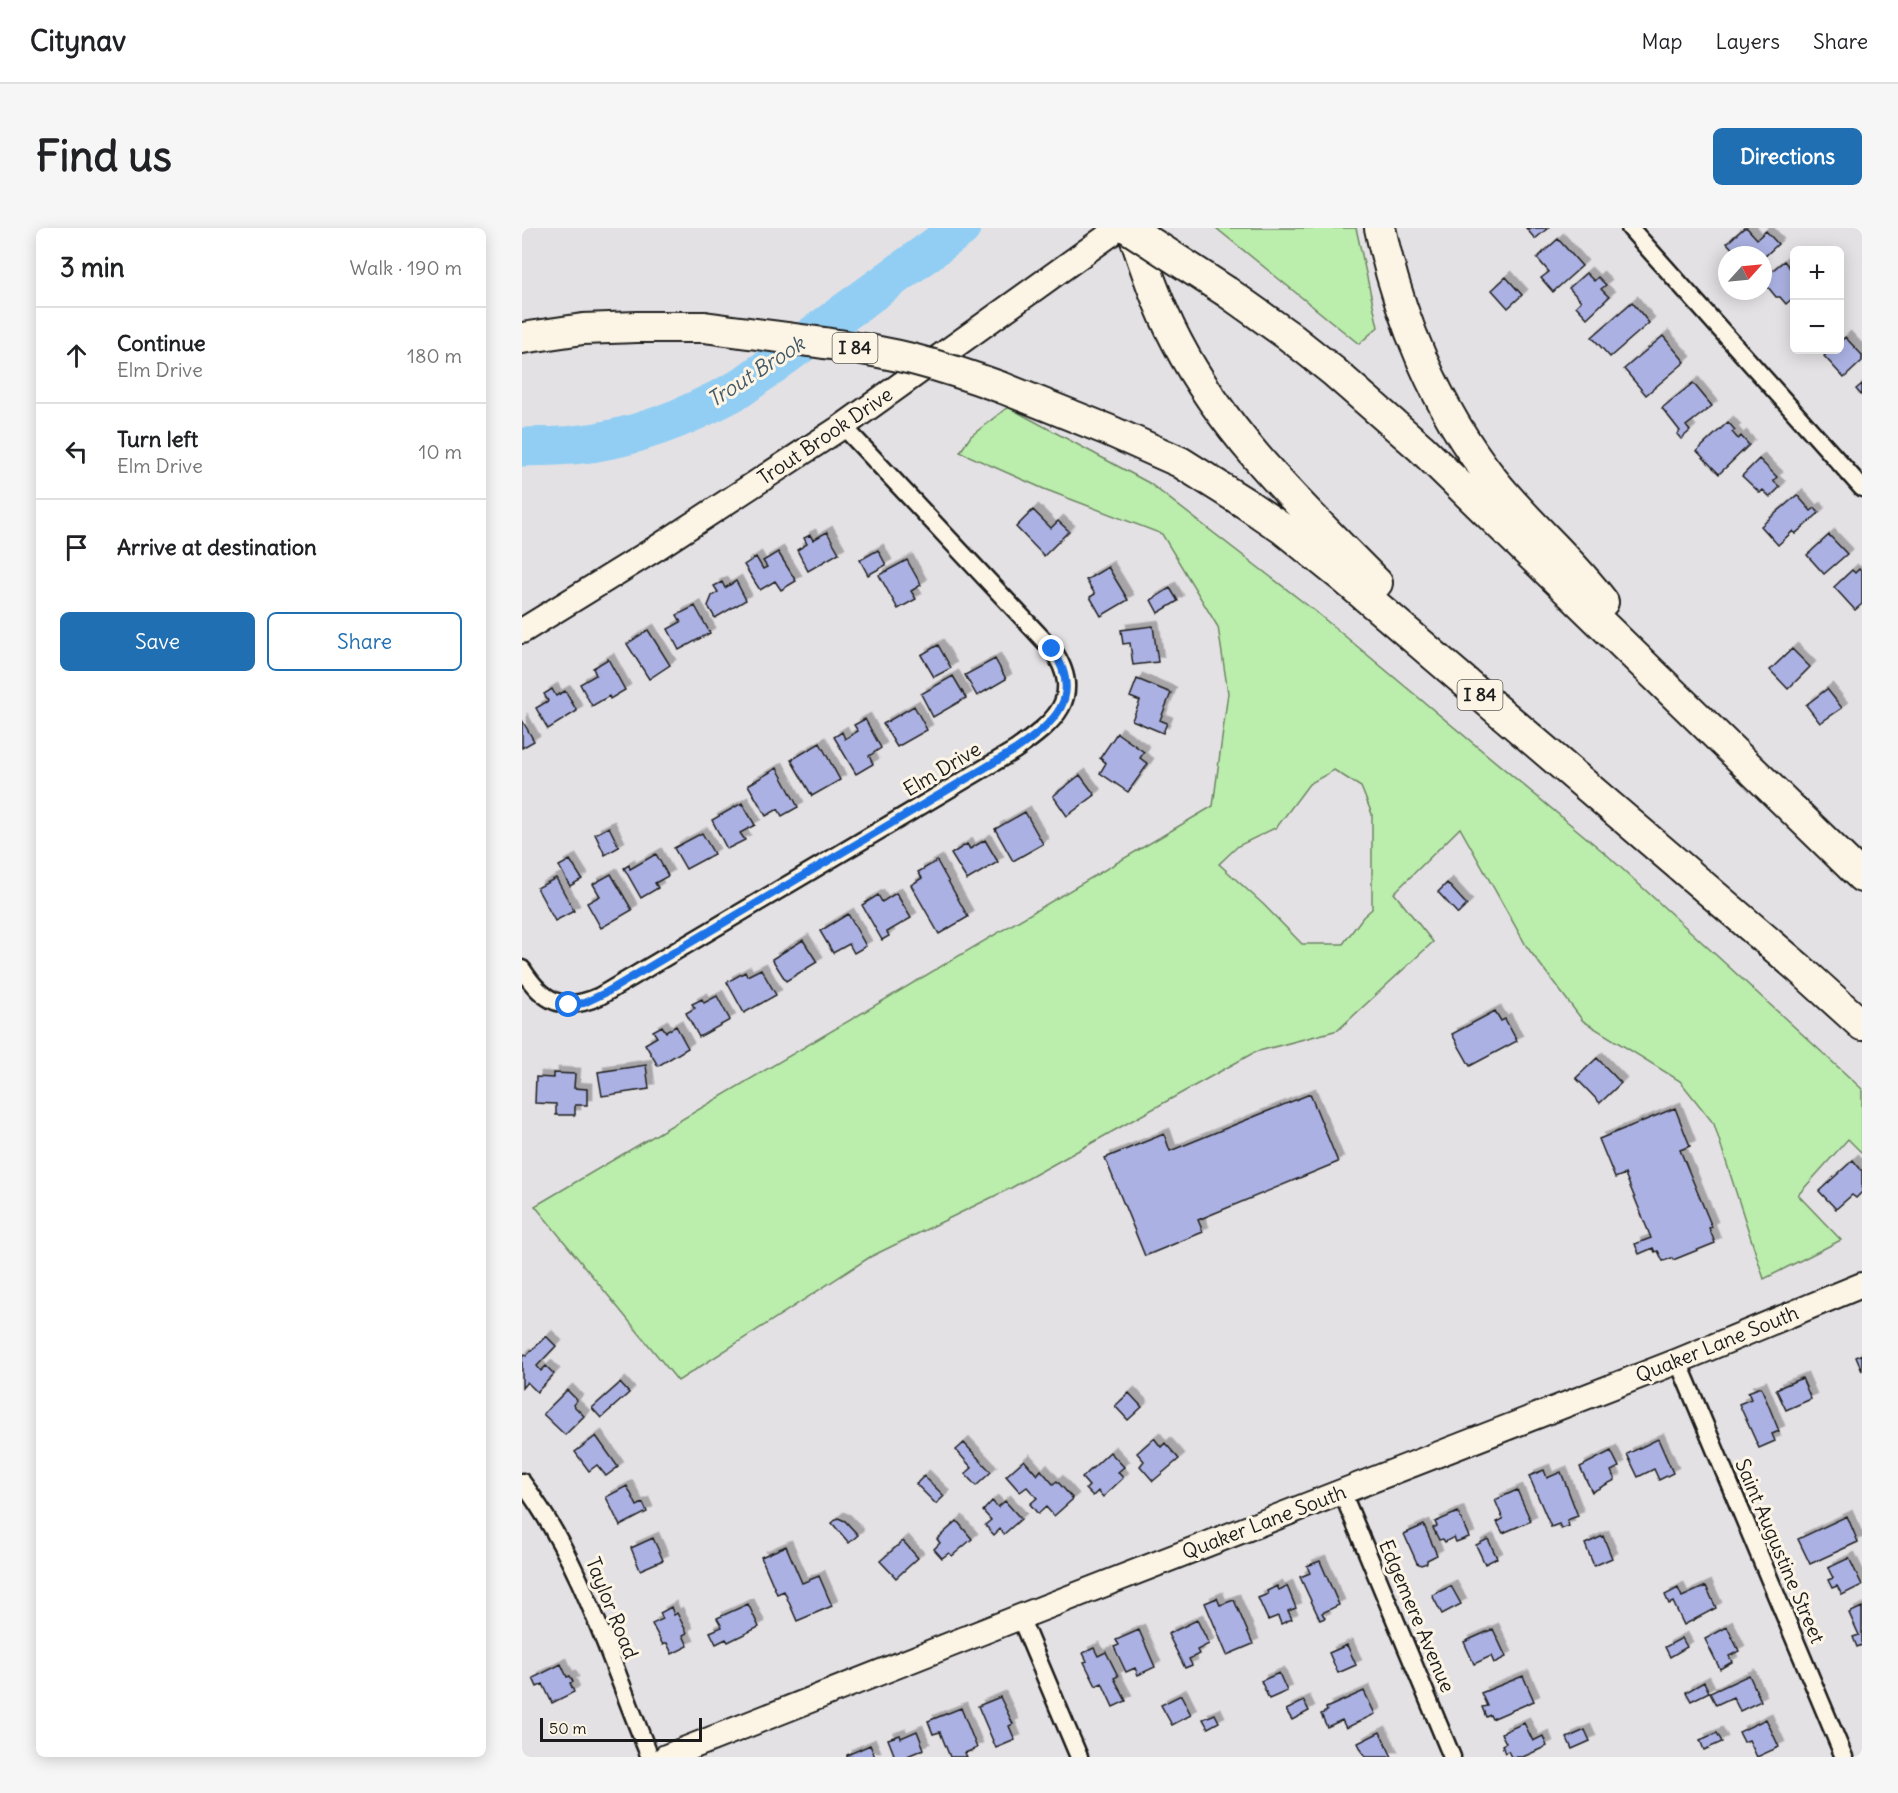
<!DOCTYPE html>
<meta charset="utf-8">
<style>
:root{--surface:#fff;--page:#f6f6f6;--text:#202124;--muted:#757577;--line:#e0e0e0;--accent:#1f6fb2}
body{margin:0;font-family:Delius,sans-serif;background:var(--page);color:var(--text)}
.controls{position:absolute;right:18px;top:18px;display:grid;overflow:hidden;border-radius:9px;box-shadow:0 3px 15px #0003}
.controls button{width:54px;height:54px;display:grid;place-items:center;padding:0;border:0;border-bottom:2px solid var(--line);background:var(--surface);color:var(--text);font:30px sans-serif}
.compass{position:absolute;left:1196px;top:18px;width:54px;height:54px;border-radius:50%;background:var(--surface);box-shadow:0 3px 15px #0003;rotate:63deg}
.scale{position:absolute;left:18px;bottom:15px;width:162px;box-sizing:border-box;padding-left:6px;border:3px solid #1c1c1c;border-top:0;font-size:16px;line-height:21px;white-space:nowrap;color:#1c1c1c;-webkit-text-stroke:4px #fcf5e5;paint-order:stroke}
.stop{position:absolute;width:18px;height:18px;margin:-14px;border:4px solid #1a73e8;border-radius:50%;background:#fff}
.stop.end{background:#1a73e8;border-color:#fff;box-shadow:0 2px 6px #0008}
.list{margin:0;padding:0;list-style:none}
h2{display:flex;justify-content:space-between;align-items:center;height:78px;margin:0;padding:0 24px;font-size:26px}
h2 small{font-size:20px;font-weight:400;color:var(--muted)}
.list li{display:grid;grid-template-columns:39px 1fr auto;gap:18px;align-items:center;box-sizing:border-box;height:96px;padding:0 24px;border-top:2px solid var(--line)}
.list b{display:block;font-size:22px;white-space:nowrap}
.list p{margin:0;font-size:20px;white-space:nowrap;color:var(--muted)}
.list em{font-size:20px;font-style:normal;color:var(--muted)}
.actions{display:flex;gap:12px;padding:18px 24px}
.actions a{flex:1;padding:14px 0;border:2px solid var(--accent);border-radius:9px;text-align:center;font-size:21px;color:var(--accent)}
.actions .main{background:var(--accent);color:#fff}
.icon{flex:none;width:33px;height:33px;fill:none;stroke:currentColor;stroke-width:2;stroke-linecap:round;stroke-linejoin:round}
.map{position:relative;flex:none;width:1340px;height:1529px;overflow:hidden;border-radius:9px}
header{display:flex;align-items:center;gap:36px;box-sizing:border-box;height:84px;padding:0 30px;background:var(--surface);border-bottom:2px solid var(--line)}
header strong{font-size:28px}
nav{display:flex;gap:33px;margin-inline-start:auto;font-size:21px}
.intro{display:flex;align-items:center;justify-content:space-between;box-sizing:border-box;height:144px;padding:0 36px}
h1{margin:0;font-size:42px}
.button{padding:15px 27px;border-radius:9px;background:var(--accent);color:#fff;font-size:21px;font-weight:700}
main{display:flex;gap:36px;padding:0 36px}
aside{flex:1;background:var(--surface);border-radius:9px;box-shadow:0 3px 15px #0003}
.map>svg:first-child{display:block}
.green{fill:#bbedad;stroke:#6c8464;stroke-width:1.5;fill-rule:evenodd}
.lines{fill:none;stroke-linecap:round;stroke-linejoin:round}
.river{stroke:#92cef3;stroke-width:39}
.building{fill:#abb2e3;stroke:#1c1c1c;stroke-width:1.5;filter:url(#shadow)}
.street-casing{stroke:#1c1c1c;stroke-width:21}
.secondary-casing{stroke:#1c1c1c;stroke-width:28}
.highway-casing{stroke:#1c1c1c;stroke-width:34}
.street{stroke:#fcf5e5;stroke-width:16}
.secondary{stroke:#fcf5e5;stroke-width:24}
.highway{stroke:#fcf5e5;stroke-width:30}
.highway-bridge-casing{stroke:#1c1c1c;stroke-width:34;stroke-linecap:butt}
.highway-bridge{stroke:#fcf5e5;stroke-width:30}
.route{stroke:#1a73e8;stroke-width:8}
.labels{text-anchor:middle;stroke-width:6;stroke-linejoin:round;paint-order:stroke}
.shield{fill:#fcf5e5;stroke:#5f5d58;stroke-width:1.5}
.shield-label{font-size:18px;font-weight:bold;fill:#1c1c1c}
.street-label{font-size:20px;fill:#1c1c1c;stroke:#fcf5e5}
.water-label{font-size:21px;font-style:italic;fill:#455a67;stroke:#fcf5e5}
</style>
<header>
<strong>Citynav</strong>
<nav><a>Map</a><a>Layers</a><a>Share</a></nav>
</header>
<div class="intro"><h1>Find us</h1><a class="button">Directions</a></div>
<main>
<aside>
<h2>3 min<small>Walk · 190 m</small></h2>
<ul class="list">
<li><svg class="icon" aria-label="ahead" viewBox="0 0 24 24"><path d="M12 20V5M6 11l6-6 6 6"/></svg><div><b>Continue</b><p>Elm Drive</p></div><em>180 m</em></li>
<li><svg class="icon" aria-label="left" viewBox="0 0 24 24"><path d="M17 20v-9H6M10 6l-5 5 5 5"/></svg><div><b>Turn left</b><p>Elm Drive</p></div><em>10 m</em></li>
<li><svg class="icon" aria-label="arrive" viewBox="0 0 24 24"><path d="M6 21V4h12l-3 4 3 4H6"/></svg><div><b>Arrive at destination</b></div></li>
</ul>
<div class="actions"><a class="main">Save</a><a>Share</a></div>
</aside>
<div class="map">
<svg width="1340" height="1529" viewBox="0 0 1340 1529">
<defs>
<filter id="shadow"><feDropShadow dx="5.5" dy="-5.5" stdDeviation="0" flood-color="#0004"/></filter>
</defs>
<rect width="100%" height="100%" fill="#e4e1e4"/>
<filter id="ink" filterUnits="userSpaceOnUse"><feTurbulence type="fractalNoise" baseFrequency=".0167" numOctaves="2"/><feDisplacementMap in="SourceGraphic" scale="12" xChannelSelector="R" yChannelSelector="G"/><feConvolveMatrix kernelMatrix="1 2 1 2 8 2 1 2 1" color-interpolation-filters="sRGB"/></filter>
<g filter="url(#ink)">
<path class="green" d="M694,0H834L856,99L837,116Z
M486,179L627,255L794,384L1084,626L1340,861V925L1326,911L1276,967L1319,1012L1242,1051L1192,896L1158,853L1061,793L1005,719L938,600L872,665L911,714L816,802L733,824L489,960L348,1029L156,1153L13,978L691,578L706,465L696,399L640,306L522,261L438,224L449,208ZM812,542L839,559L850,586V681L841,689L821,716H780L742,677L697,636L716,618L755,599L787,556Z"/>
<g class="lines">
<path class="river" d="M0,219C17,218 34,219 51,217C111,212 165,189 217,161L439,0"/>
</g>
<path class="building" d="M1004,0H1026L1013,11Z
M1222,0H1225L1235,11L1244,3L1256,16L1241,30V27H1216L1205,15Z
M1036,11L1060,38L1031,64L1019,50L1027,44L1015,30Z
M1262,33L1272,45V69L1264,76L1258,69H1254L1241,53V50Z
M1064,45L1072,53L1076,49L1084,57L1079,61L1087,69L1065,90L1054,78L1059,73L1047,60Z
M984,49L1000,67L986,80L970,62Z
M1110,74L1127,95L1088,129L1070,109Z
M1141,108L1163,134L1124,167L1102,141Z
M1323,109L1340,127V133L1322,150L1302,128L1309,122H1318V114Z
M1171,155L1190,178L1164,198L1168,203L1159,211L1155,206L1158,203L1140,180Z
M1340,156V168L1334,161Z
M1206,194L1213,202L1210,204L1216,211L1219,208L1227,217L1197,246L1175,223Z
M1237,231L1255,249L1251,253L1258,259L1248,269L1241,262L1238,265L1220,248Z
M1275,267L1289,283L1293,280L1297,285L1273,306L1271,303L1256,317L1239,298Z
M511,282L529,300L536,293L547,303L522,328L494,299Z
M305,304L317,325L286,343L275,322L285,316L282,310L288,307L291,312Z
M1307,307L1325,326L1302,346L1285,327Z
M356,322L364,337L346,347L338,332Z
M256,324L274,353L259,362L253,353L238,362L222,337L234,329L241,341L245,339L241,333Z
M385,332L399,357L389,363L394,371L376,381L357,347Z
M586,339L606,372L579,388L568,369L573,366L564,352Z
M1337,341L1340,344V376L1333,382L1312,359L1330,342L1333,345Z
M214,353L224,372L193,390L186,378L190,368L196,364L192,358L200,354L203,360Z
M648,360L656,373L636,385L629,372Z
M173,378L188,405L157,422L146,401L159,394L155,387Z
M631,398L636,434L611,437L608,415L601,416L599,402Z
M126,402L148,437L127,451L105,416Z
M416,417L429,440L412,449L399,427Z
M1270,421L1288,439L1266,461L1248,442Z
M86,431L103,462L88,471L87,468L70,478L58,456L74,447L71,440Z
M473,431L484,451L455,468L443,447Z
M431,448L444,470L411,489L399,466Z
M615,451L649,465L638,492L645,495L641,505L610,492L618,473L608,469Z
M30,461L34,468L43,463L55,483L26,501L14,480L26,473L22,466Z
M1305,461L1320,480L1298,495L1284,477Z
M392,478L405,502L375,519L361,496Z
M343,491L359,520L347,528L351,536L334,546L312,509L320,504L323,511L336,503L332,497Z
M0,492L12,513L0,520Z
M595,505L622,524L618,530L626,536L606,564L578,545L584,535L578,530Z
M298,515L318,552L290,568L269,532Z
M255,540L276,579L260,588L256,581L244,588L226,557Z
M558,547L573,567L545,588L531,568Z
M220,575L233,597L218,605L223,612L205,621L190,592Z
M503,584L521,616L491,633L473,601Z
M87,599L97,619L83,627L73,606Z
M180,605L192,626L164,641L152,620Z
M463,612L476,634L445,652L429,626L445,616L448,621Z
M134,626L146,648L133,655L136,660L119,670L102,640L107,637L108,641Z
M48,632L60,651L48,658L37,638Z
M415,633L446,689L417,706L389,657L400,650L396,644Z
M89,646L110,682L79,700L65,675L78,668L71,656Z
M34,650L52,683L33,693L15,660Z
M925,655L945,677L936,686L916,664Z
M374,665L389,690L365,704L367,708L360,712L340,677L356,667L360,674Z
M326,686L344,718L332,725L327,716L311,725L298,703Z
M281,712L295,734L264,753L250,731Z
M239,741L254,767L222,785L205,754L223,744L225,748Z
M195,768L208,792L177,809L164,785L173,780L170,776L180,771L182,775Z
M973,783L979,793L983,791L995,813L948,838L930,806Z
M140,798L144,804L154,798L166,820L136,838L123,816L135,809L131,803Z
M1075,830L1099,855L1078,875L1054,850Z
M124,837L127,861L80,868L76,844Z
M31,845L53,846L52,860L65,861V877H53V887H34V876L13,875L14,849L31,850Z
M788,866L816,934L676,992L681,1004L623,1028L583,930L642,906L648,923Z
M1153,880L1168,918L1158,922L1190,999L1187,1000L1193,1015L1151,1032L1150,1030L1141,1033L1136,1023L1133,1024L1131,1020L1117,1026L1113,1016L1129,1010L1103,946L1093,950L1077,911Z
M1331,932L1340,943V964L1334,970L1330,967L1314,981L1297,963Z
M24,1108L34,1118L15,1138L19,1143L24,1138L32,1146L15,1164L5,1154L0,1160V1129L3,1126L4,1128Z
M1340,1126V1143L1334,1129Z
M1280,1150L1289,1171L1264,1182L1254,1161Z
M98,1155L107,1165L79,1190L70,1180Z
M1239,1159L1257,1203L1250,1206L1253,1213L1237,1220L1217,1176L1229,1171L1226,1164Z
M45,1162L55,1172L51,1177L62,1188L43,1207L21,1186Z
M607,1165L620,1179L606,1192L593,1178Z
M74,1208L96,1239L84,1248L75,1237L67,1243L53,1224Z
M632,1210L639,1219L643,1215L657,1231L631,1253L618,1238L622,1233L615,1225Z
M1136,1211L1151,1245L1137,1252L1132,1241L1116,1249L1105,1226Z
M442,1215L469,1244L454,1258L443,1246L450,1240L434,1222Z
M1089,1223L1097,1239L1089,1243L1093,1252L1070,1264L1058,1239Z
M588,1224L602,1239L596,1244L601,1250L581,1269L576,1263L571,1268L564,1261L567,1258L560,1250Z
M502,1232L515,1247L519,1242L531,1256L535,1253L551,1271L532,1288L524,1279L516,1286L508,1276L515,1270L505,1259L498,1264L484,1248Z
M1022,1242L1025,1250L1039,1244L1056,1288L1045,1292L1047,1298L1039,1301L1037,1296L1029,1299L1007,1248Z
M402,1248L422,1268L414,1276L394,1256Z
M105,1258L115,1278L121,1275L125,1284L98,1298L84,1269Z
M995,1262L1009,1293L981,1305L975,1294L981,1291L973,1272Z
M470,1273L476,1279L483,1273L499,1291L482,1306L478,1301L472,1307L463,1297L469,1292L461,1283Z
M936,1284L947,1309L934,1314L932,1309L923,1314L921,1311L917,1312L911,1300L915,1298L913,1294Z
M1325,1288L1336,1314L1288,1336L1276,1311Z
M316,1290L323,1293L336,1307L327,1315L310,1295Z
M435,1293L450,1311L430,1328L427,1325L420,1330L412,1321L418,1315L415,1311Z
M902,1297L915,1327L905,1332V1335L899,1337L895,1335L882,1306Z
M1081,1308L1090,1330L1072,1338L1063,1316Z
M131,1310L141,1332L118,1342L109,1320Z
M966,1311L975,1330L963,1336L954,1317Z
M381,1313L396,1330L374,1350L358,1333Z
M264,1318L280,1355L297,1348L310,1378L275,1393L262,1363L255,1366L239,1329Z
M1327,1330L1340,1357L1320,1367L1315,1358L1310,1360L1306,1352L1311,1350L1306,1340Z
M798,1333L817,1377L800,1385L803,1390L798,1392L778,1349L788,1345L785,1338Z
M755,1358L757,1362L765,1358L774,1380L766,1383L770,1391L759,1396L756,1388L746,1392L736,1370L746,1366L745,1363Z
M929,1358L939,1376L920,1386L910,1367Z
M1184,1358L1194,1380L1162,1397L1151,1374L1147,1376L1143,1367L1156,1360L1160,1369Z
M695,1370L698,1377L712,1372L731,1416L705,1427L683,1375Z
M226,1376L237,1399L206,1414L204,1411L194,1416L188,1404L200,1399L195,1390Z
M149,1379L152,1387L155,1385L165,1405L161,1407L166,1418L150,1426L145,1415L141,1417L130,1396L141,1391L138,1385Z
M1340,1379V1417L1335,1419L1331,1409L1337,1407L1327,1385Z
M675,1392L687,1416L675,1422L677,1426L667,1431L670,1437L663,1440L646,1406Z
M1205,1399L1217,1423L1207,1428L1210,1434L1198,1441L1183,1411Z
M971,1401L984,1429L972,1435L969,1428L952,1436L942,1414Z
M617,1402L633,1439L616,1447L613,1440L604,1444L592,1419L597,1417L594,1412Z
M1160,1410L1165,1419L1148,1429L1143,1419Z
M825,1417L834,1437L816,1445L807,1425Z
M572,1420L576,1428L584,1424L596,1448L592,1450L604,1473L591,1479L580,1455L574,1458L562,1434L565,1433L561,1425Z
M39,1436L45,1449L48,1448L51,1454L48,1455L52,1464L30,1475L21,1456L15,1459L11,1450Z
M757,1445L765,1463L747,1471L739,1453Z
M1227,1447L1239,1473L1218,1483L1211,1469L1194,1477L1188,1465Z
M1001,1448L1012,1473L970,1491L968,1487L964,1489L960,1479L965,1478L959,1465Z
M1182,1454L1187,1464L1169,1473L1164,1464Z
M842,1463L853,1486L824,1500L820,1492L805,1499L799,1486L805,1483L804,1480Z
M659,1467L669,1487L650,1497L639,1477Z
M478,1469L491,1496L487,1498L493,1512L474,1520L456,1478Z
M782,1473L787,1483L770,1492L764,1482Z
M439,1480L455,1520L443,1525L445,1529H428L418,1504L411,1506L406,1493Z
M693,1486L697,1494L686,1500L681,1491Z
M1244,1491L1257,1519L1235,1529L1227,1512L1222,1514L1217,1504Z
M1002,1495L1011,1513L1021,1508L1025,1518L1001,1529H989L986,1523L983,1525L982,1523L980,1517L984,1515L979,1505Z
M1063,1502L1068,1513L1050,1521L1045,1510Z
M395,1503L402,1521L383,1529H373L366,1511L378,1507L379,1510Z
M858,1504L870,1529H843L836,1515Z
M1195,1505L1200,1514L1182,1522L1178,1512Z
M348,1517L353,1529H325V1527Z"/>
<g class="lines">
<defs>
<path id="street" d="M1108,0L1340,260
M0,741C21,774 41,785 78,768L493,522C531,495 564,470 530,421L321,198
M1156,1133L1322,1529
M0,1254C61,1335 89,1436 128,1529
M820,1264L930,1529
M498,1389L557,1529"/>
<path id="secondary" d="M0,403L133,321L321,198L597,0
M144,1529L498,1389L1156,1133L1340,1057"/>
<path id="highway" d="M610,0C623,39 636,78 655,114C704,208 781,280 855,355
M858,0C877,89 914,180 971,252C1005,295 1048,330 1081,374
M705,64L767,108L811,143L899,220L1340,649
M0,110L61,101L115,99H182
M481,160L586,202L658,234L723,275L761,301L823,351L1278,741L1340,797"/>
</defs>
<use href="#street" class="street-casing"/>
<use href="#secondary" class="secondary-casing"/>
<use href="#highway" class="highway-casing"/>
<use href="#street" class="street"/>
<use href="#secondary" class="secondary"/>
<use href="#highway" class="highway"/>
<defs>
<path id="highway-bridge" d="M606,0L705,64
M182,99C251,109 322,115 390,131C421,139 451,149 481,160"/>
</defs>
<use href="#highway-bridge" class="highway-bridge-casing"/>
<use href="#highway-bridge" class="highway-bridge"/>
</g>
</g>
<g class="lines" filter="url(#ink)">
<path class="route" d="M47,777L62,775L85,764L493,522C532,495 563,470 530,421"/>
</g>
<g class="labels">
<g class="shield">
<rect x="310.5" y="105" width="45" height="30" rx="4.5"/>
<rect x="935.5" y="452" width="45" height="30" rx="4.5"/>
</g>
<g class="shield-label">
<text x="333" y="126">I 84</text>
<text x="958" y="473">I 84</text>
</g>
<g class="street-label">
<text transform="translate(303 208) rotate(-34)" y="7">Trout Brook Drive</text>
<text transform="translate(420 541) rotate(-31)" y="7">Elm Drive</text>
<text transform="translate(1195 1116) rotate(-22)" y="7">Quaker Lane South</text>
<text transform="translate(742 1294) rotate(-21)" y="7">Quaker Lane South</text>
<text transform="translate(1258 1323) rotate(67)" y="7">Saint Augustine Street</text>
<text transform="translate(90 1380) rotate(68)" y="7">Taylor Road</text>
<text transform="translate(895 1388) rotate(67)" y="7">Edgemere Avenue</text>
</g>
<g class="water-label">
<text transform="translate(234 144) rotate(-33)" y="7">Trout Brook</text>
</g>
</g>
</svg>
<div class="controls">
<button>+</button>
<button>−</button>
</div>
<svg class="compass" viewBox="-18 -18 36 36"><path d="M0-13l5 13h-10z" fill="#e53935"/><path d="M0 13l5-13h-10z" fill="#757577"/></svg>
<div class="scale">50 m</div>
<div class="stop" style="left:47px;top:777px"></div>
<div class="stop end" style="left:530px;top:421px"></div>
</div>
</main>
